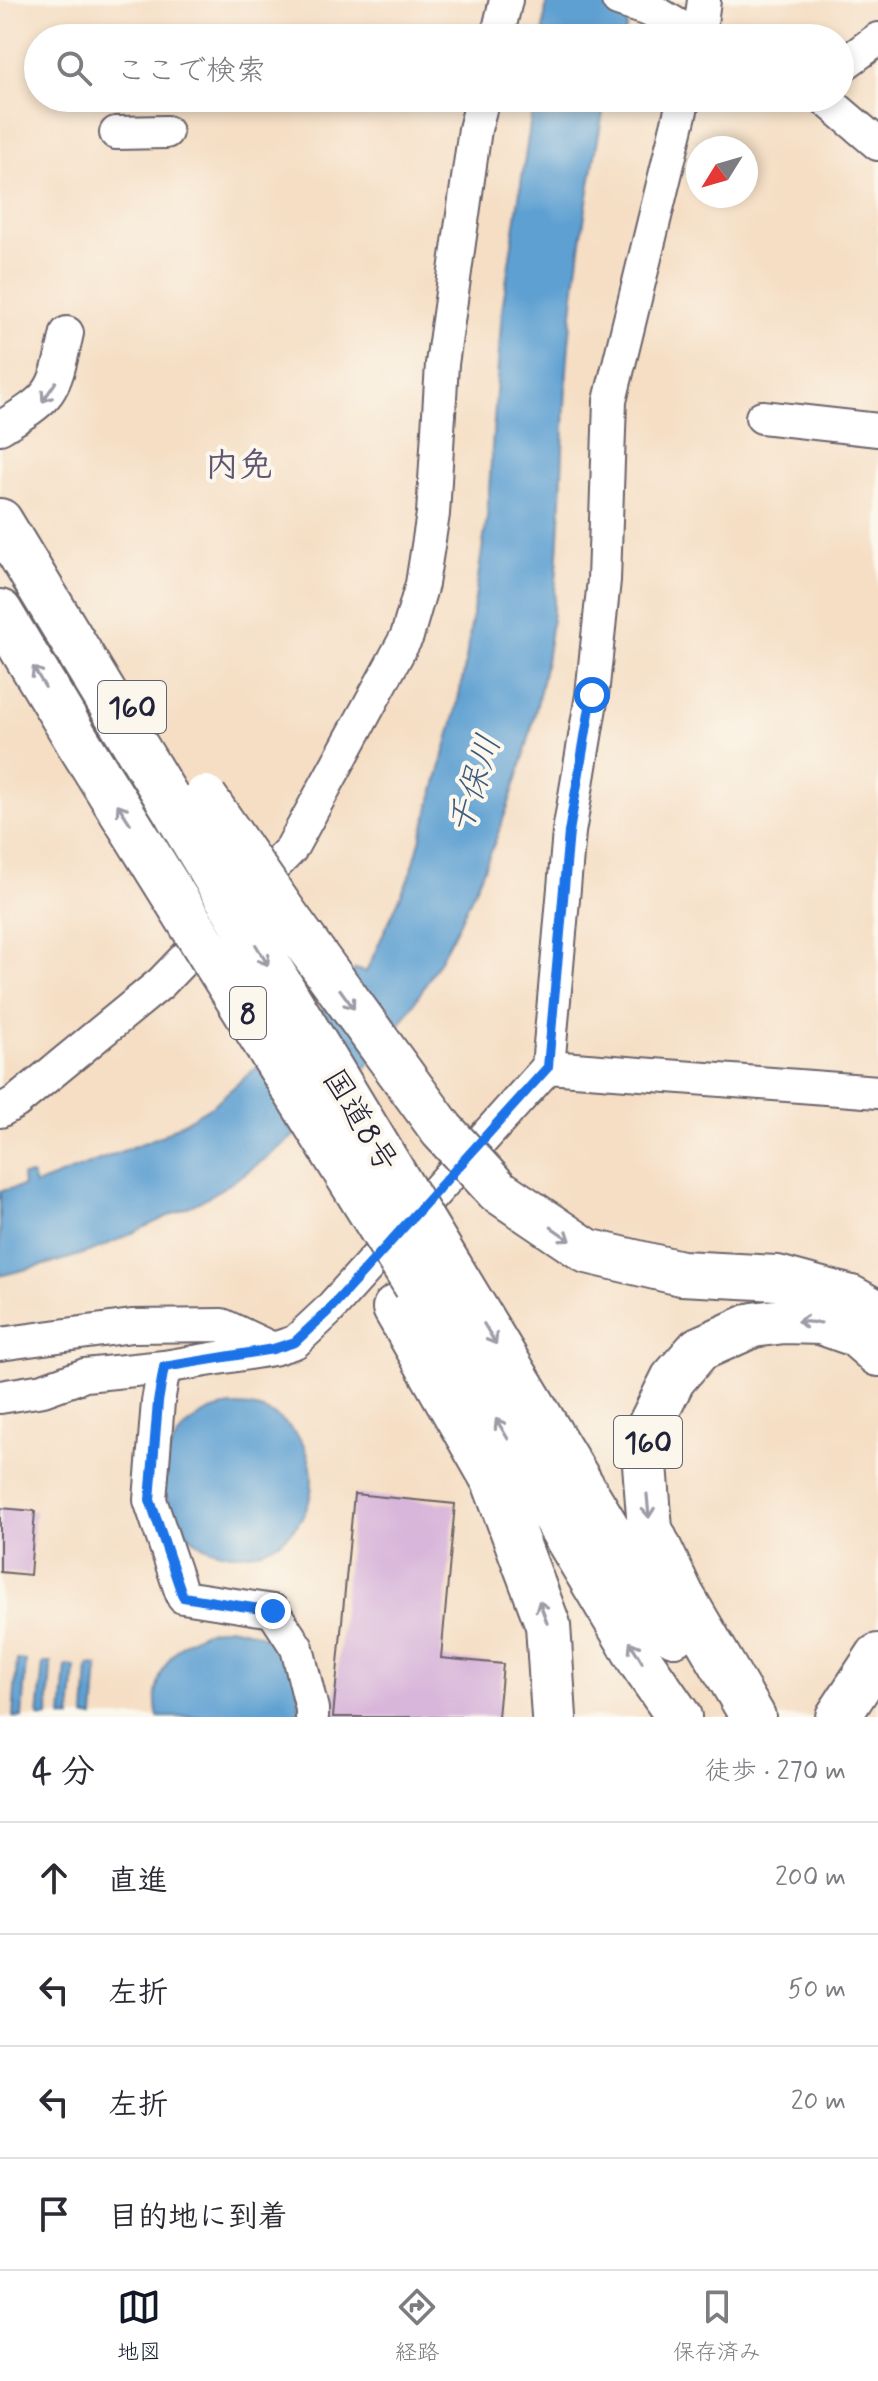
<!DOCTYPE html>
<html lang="ja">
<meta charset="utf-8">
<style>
:root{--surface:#fff;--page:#f7f7f7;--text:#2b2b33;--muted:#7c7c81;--line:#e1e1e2;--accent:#111827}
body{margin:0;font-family:Mynerve,"Klee One",sans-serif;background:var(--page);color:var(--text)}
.compass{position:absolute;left:686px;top:136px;width:72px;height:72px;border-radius:50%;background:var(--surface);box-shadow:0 4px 12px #0003;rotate:233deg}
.stop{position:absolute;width:24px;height:24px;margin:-18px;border:6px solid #1a73e8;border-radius:50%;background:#fff}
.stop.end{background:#1a73e8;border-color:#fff;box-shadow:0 2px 8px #0008}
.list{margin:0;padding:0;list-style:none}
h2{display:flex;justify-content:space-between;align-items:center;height:104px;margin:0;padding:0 32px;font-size:34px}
h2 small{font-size:26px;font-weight:400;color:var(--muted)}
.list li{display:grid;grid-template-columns:52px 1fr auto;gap:24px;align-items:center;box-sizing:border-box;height:112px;padding:0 32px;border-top:2px solid var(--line)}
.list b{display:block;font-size:30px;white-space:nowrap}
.list em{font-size:26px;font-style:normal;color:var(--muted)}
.icon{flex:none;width:44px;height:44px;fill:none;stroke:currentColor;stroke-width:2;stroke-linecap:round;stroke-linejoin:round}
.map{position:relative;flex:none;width:878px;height:1717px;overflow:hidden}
.search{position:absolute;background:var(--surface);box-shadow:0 4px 12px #0003;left:24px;right:24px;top:24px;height:88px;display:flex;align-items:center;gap:20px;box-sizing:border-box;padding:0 28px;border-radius:44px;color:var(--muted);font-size:30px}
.sheet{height:552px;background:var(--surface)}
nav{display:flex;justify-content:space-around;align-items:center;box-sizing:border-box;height:112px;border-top:2px solid var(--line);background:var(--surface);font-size:22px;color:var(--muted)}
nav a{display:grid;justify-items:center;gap:4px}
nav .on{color:var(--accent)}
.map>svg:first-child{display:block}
.water{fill:#5fa0d2;stroke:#406186;stroke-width:2}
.building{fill:#d8b5da}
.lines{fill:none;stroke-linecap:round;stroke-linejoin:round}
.minor-casing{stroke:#6c646b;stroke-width:36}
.highway-casing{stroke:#6c646b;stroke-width:48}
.minor{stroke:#fff;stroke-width:32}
.highway{stroke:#fff;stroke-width:44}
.highway-bridge-casing{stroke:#6c646b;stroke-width:48;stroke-linecap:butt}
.highway-bridge{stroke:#fff;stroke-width:44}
.oneway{stroke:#9c9ca7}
.route{stroke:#1a73e8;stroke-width:10}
.labels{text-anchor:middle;stroke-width:8;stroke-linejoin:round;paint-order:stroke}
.shield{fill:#fbf7ec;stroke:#636270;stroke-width:2}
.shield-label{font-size:30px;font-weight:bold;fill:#22223b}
.street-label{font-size:32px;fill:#22223b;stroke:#fbf7ec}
.neighbourhood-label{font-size:34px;font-weight:bold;fill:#625573;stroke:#fbf7ec}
.water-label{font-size:34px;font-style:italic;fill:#3d5b7f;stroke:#fbf7ec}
</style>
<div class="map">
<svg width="878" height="1717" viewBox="0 0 878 1717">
<rect width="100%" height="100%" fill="#fbf7ec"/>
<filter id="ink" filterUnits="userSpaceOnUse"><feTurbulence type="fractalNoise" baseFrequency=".0125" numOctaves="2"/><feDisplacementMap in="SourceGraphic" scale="16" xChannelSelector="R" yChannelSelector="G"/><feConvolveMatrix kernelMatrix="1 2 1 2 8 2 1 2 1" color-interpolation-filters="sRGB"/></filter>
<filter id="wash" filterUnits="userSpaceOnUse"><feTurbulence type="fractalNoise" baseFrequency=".006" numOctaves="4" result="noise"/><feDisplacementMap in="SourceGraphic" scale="32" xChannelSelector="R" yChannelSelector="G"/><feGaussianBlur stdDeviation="1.8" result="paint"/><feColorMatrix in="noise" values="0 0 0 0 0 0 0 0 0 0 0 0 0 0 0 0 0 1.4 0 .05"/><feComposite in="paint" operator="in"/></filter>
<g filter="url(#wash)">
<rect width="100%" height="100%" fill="#f5dec4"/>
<path class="water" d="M547,0H633L624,38H542Z
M534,98H606C588,188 573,279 567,371C560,474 563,580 542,682C517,806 459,950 380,1051C340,1101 265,1164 210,1196C195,1205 179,1211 164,1218C140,1229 116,1242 91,1251C62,1262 30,1268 0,1276V1191L23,1186L22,1176L32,1175L35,1185L161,1136L213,1105L335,999L355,969L366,972L411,873L454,719L465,666L487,517L502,310Z
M164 1480a74 74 0 1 1 148 0a74 74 0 1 1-148 0Z
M228,1627C251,1631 277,1637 290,1659C297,1671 299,1702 301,1717H158C149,1682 170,1646 203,1633C210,1629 220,1629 228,1627Z
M17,1660L26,1661L22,1717H13Z
M43,1663H51L48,1717H38Z
M88,1665L98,1666L94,1717H85Z
M66,1666L75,1667L71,1717H62Z"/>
<g id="blocks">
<path class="building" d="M354,1494L455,1504L441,1658L503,1664L498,1717H333Z
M0,1508L35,1511L30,1575L0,1572Z"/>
</g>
</g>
<g filter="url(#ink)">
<use href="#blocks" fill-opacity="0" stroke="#6c646b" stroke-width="2"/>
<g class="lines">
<defs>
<path id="minor" d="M618,0L657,13L699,38L704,0
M497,38L506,0
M840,67L878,39
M824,98L878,144
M116,133L166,132
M762,417L878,430
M0,428C54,395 53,395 67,333
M248,893L291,849L407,636L422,584L433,514L442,364L475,129L483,98
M548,1067L878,1092
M0,1111L16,1102L161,983L216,926
M0,1344L132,1326L222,1325L273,1349
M164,1367L158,1402L150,1500L183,1597L273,1611L297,1648L312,1709V1717
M0,1397L43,1390L85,1375L164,1367L273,1349L295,1342L328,1311L548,1067L569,832L592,695L604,580L610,401L684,98"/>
<path id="highway" d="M0,521L178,816
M0,612L78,742
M497,1190L587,1251L681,1273L777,1278L851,1298L878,1313
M450,1267L621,1551L674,1634
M416,1285L641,1662L679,1717
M395,1308L494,1481L548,1625L554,1717
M753,1717L682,1596L650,1529L645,1464L650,1425L673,1379L699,1349L753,1325L784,1321L821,1322L855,1334L878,1354
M838,1717L878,1656"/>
</defs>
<use href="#minor" class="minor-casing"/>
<use href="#highway" class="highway-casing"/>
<use href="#minor" class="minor"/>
<use href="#highway" class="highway"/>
<defs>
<path id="highway-bridge" d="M78,742L416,1285
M205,798L287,917L442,1130L497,1190
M178,816L450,1267"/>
</defs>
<use href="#highway-bridge" class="highway-bridge-casing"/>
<use href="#highway-bridge" class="highway-bridge"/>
</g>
<defs><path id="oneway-shaft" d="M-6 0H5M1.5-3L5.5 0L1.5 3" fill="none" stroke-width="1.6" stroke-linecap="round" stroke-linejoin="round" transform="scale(2)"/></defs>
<g class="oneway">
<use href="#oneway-shaft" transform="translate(49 392) rotate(124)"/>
<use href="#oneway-shaft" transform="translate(39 677) rotate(-121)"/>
<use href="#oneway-shaft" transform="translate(124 814) rotate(-123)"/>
<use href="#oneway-shaft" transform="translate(262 955) rotate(59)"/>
<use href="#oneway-shaft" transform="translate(347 999) rotate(54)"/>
<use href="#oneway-shaft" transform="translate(561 1234) rotate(35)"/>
<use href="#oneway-shaft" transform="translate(809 1322) rotate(-176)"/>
<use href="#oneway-shaft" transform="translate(490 1334) rotate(59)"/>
<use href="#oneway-shaft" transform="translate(502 1429) rotate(-121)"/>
<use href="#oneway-shaft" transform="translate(648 1506) rotate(85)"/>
<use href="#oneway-shaft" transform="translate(543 1612) rotate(-110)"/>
<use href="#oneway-shaft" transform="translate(636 1652) rotate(-121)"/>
</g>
</g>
<g class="lines" filter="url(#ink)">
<path class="route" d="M273,1611L183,1597L150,1500L158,1402L164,1367L273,1349L295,1342L328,1311L548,1067L569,832L592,695"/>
</g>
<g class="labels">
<g class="shield">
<rect x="98" y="681" width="68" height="52" rx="6"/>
<rect x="230" y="987" width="36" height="52" rx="6"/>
<rect x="614" y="1416" width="68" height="52" rx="6"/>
</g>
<g class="shield-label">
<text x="132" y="717">160</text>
<text x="248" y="1023">8</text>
<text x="648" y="1452">160</text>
</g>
<g class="street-label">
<text transform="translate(361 1120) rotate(59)" y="11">国道8号</text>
</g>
<g class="neighbourhood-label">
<text x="239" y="476">内免</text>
</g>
<g class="water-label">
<text transform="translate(473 784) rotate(-72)" y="12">千保川</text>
</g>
</g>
</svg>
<svg class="compass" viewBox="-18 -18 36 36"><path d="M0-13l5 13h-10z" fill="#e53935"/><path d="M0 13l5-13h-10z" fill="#7c7c81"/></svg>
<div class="stop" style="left:592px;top:695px"></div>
<div class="stop end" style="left:273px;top:1611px"></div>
<div class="search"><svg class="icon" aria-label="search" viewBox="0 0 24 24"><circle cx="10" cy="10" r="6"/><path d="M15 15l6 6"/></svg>ここで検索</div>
</div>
<section class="sheet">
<h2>4 分<small>徒歩 · 270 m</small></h2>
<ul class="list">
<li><svg class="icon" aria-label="ahead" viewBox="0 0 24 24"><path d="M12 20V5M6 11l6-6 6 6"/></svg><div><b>直進</b></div><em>200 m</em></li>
<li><svg class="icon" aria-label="left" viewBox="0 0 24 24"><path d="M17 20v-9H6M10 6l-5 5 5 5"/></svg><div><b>左折</b></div><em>50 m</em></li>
<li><svg class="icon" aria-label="left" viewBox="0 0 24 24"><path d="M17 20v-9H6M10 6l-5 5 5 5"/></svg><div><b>左折</b></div><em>20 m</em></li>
<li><svg class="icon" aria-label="arrive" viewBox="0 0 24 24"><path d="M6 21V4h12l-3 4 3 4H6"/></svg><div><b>目的地に到着</b></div></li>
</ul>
</section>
<nav>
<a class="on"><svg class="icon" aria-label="map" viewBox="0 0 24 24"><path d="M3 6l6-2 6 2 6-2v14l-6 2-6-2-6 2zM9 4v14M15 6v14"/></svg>地図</a>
<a><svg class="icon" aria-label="directions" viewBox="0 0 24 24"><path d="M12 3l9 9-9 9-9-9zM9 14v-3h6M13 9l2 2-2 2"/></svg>経路</a>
<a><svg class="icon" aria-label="saved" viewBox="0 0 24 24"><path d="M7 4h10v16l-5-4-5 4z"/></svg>保存済み</a>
</nav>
